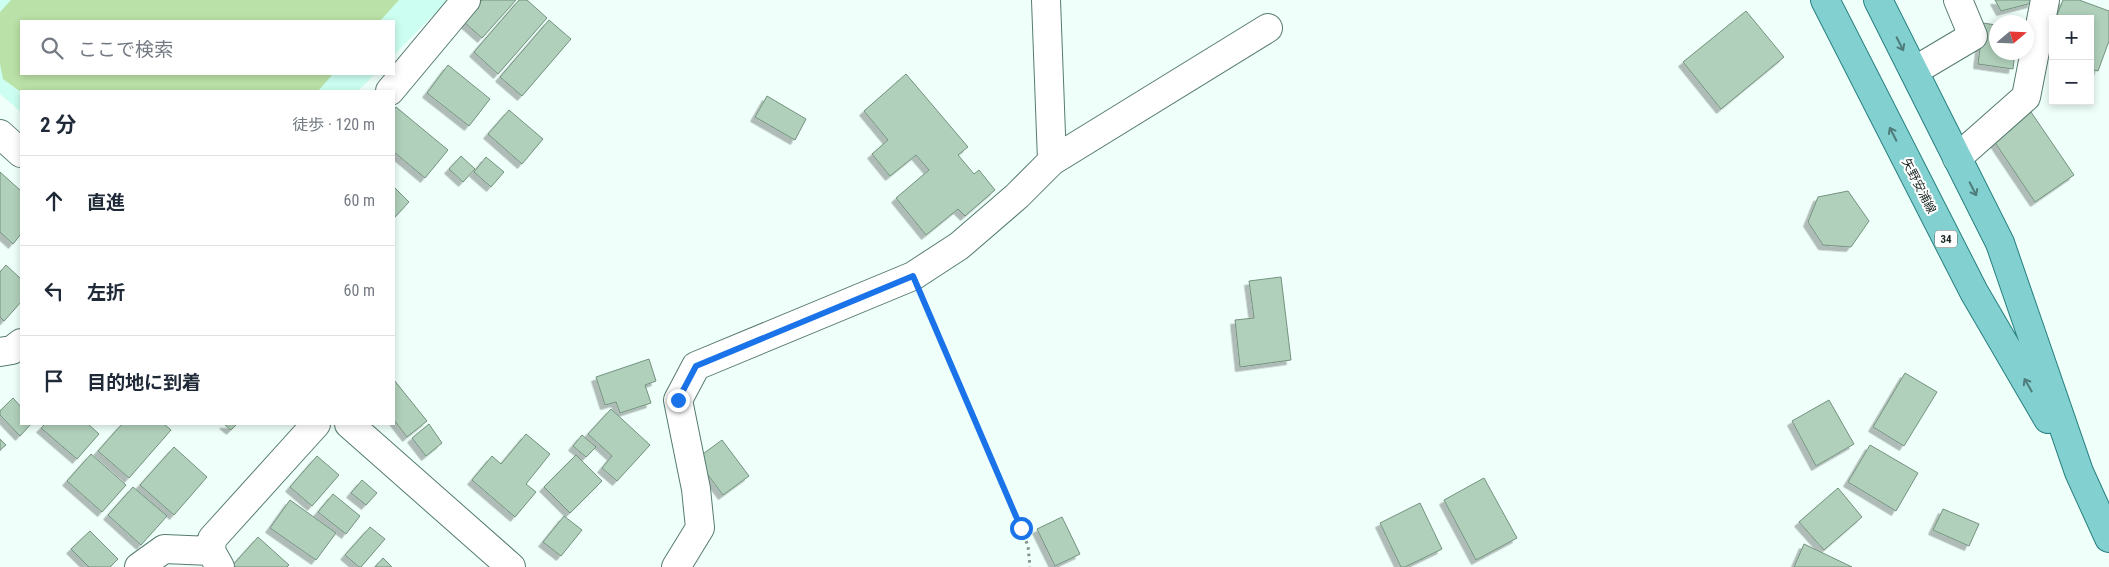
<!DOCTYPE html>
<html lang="ja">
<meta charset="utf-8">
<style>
:root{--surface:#fff;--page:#f2f2f3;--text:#1f2937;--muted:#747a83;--line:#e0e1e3}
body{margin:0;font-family:"Roboto Condensed","Noto Sans JP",sans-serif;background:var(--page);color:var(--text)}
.controls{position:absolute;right:15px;top:15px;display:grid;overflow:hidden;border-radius:0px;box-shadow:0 2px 8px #0003}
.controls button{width:45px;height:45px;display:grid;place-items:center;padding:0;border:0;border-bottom:1px solid var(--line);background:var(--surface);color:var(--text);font:25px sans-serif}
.compass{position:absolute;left:1989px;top:15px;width:45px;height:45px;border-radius:50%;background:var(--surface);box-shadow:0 2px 8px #0003;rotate:71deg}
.stop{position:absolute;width:15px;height:15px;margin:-11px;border:4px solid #1a73e8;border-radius:50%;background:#fff}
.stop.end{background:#1a73e8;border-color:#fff;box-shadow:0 1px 5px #0008}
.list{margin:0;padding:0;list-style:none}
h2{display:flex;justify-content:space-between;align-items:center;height:65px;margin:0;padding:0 20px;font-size:21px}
h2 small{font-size:16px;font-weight:400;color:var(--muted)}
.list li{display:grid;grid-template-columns:32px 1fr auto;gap:15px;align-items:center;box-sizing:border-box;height:90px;padding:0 20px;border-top:1px solid var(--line)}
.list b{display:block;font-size:19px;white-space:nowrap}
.list em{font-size:16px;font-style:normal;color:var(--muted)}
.icon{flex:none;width:28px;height:28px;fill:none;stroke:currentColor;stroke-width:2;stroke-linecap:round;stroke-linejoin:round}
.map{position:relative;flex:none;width:2109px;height:567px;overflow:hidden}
.search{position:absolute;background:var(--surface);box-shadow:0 2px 8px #0003;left:20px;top:20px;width:375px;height:55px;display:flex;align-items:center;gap:12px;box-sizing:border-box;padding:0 18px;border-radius:0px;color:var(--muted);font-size:19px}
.panel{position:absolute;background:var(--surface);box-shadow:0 2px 8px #0003;left:20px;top:90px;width:375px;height:335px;border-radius:0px}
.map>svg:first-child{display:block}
.built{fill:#ccfff1}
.green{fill:#bae1a7}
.building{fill:#b0d0bb;stroke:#74927f;filter:url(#shadow)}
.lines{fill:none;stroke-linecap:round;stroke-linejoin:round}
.minor-casing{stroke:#567b71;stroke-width:30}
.tertiary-casing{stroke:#567b71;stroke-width:30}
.primary-casing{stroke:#288080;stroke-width:30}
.path{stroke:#81908c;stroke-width:3;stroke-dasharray:2.5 4;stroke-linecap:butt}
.minor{stroke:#fff;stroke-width:28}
.tertiary{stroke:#fff;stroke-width:28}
.primary{stroke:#83d0d1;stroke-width:28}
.oneway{stroke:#4e7c7a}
.route{stroke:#1a73e8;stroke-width:6}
.labels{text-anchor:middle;stroke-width:4;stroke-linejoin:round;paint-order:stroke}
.shield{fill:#fff;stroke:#5d6865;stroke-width:1}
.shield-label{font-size:11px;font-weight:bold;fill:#182723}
.street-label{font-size:12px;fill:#182723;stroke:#fff}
</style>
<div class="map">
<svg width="2109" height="567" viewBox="0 0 2109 567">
<defs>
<filter id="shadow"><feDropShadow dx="-4.5" dy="4.5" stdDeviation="0" flood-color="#0004"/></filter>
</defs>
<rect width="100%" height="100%" fill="#effffa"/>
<path class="built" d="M0,0H448L394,55V21H21V74H375L358,91H21V112L0,94Z"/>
<path class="green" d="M11,0H399L380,21H21V74H333L318,91L21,92L3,79L0,64V12Z"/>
<path class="building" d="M482,0H516L482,38L464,22Z
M519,0H527L547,18L498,74L474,52Z
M1995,0H2032V3L2001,11Z
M2063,0H2079L2109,11V41L2098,71L2090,69V19H2067L2057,15Z
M1746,11L1784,57L1721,109L1683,62Z
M549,20L571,39L522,96L500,77Z
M1983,23L1996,25V52H2015L2013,69L1978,64Z
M448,65L490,99L469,126L427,93Z
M906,74L968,147L958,155L974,174L979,170L995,190L965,216L958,209L926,235L896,198L929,170L916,155L890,176L872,154L888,140L864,111Z
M767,96L806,119L795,140L755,117Z
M396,107L448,150L425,178L394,152V110Z
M509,110L543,139L522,164L488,134Z
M2031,112L2074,175L2035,202L1992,138Z
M461,156L475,169L463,182L449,169Z
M486,157L504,172L491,187L474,172Z
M0,172L21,191V234L13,244L0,232Z
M394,187L409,202L394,218Z
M1848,191L1869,221L1851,247L1823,245L1808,222L1818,197Z
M6,265L21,279V302L4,321L0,317V272Z
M1281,277L1291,360L1240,367L1235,320L1254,318L1249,281Z
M649,359L656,381L645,385L651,403L620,413L616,402L605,405L596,377Z
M1905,373L1937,392L1904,446L1873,427Z
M394,380L427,421L407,437L394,420Z
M13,398L21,407V424H31L20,436L0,415V411Z
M1829,400L1854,444L1816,466L1792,421Z
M611,409L650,445L617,481L602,468L612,456L588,434Z
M45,424H88L99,434L77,459L41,428Z
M122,424H164L171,430L129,478L98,451Z
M224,424H237L231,430Z
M429,424L442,443L426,456L412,438Z
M526,434L550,454L526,484L536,492L515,517L472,480L492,456L501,464Z
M582,435L596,447L586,457L573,446Z
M0,439L6,445L0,450Z
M722,440L749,476L723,495L696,459Z
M1870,445L1918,473L1896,511L1848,482Z
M174,447L207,477L174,515L140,485Z
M91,454L126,485L102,512L67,481Z
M576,455L602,481L570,513L544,487Z
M317,456L339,475L312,506L290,487Z
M1484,478L1517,538L1476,560L1444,500Z
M362,480L377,493L366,505L351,493Z
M133,487L167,516L141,545L108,515Z
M1838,488L1862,517L1824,550L1799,522Z
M333,494L360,516L346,534L318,512Z
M290,500L336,533L316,560L270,528Z
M1420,503L1442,549L1405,567H1401L1380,523Z
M1943,509L1979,524L1969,546L1933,530Z
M564,516L582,530L561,556L543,542Z
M1062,517L1080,554L1055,566L1037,529Z
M370,527L385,539L361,567H359L345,555Z
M90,531L118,559L110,567H89L71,549Z
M258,537L289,565L287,567H231Z
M1804,544L1852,567H1794Z
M383,558L392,567H375Z"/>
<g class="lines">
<defs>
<path id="minor" d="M1046,0L1052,161
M1914,71L1973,36L1958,0
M390,91L466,0
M1957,158L2026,97L2045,0
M0,352L12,350L21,343
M139,567L164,549L211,551
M220,567L211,551L212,539L316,424
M676,567L700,528L696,489L678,400L696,366L913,276L959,246L1017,196L1052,161L1268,28"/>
<path id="tertiary" d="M0,134L21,153
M349,424L511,567"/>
<path id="primary" d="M1825,0L1974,292L2048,419
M1878,0L2000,243L2079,472L2109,538"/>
</defs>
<use href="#minor" class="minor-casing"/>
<use href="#tertiary" class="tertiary-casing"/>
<use href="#primary" class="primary-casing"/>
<path class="path" d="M924,302L1021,528L1028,546L1030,567"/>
<use href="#minor" class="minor"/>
<use href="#tertiary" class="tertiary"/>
<use href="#primary" class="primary"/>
</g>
<defs><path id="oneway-shaft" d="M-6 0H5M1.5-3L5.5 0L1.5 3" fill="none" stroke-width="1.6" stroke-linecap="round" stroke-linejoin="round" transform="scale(1.25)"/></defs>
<g class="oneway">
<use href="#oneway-shaft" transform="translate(1900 44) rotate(63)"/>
<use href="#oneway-shaft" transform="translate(1893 134) rotate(-117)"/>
<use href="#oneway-shaft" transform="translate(1973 189) rotate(63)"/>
<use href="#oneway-shaft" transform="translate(2028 385) rotate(-120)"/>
</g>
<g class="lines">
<path class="route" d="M678,400L696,366L913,276L1021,528"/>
</g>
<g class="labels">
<rect class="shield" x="1935" y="230.5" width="22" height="17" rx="4"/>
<g class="shield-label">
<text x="1946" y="243">34</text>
</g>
<g class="street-label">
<text transform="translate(1919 186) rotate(63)" y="4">矢野安浦線</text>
</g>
</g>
</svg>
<div class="controls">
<button>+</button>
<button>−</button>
</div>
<svg class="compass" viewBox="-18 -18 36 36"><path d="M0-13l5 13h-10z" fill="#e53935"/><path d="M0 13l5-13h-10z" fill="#747a83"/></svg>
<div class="stop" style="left:1021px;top:528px"></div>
<div class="stop end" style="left:678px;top:400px"></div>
<div class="search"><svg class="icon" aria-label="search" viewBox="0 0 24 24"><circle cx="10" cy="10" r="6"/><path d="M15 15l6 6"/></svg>ここで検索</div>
<section class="panel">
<h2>2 分<small>徒歩 · 120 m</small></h2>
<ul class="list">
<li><svg class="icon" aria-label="ahead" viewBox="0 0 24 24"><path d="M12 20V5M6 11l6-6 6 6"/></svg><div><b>直進</b></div><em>60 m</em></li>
<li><svg class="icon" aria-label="left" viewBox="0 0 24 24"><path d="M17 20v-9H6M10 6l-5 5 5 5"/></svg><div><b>左折</b></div><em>60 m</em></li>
<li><svg class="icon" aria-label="arrive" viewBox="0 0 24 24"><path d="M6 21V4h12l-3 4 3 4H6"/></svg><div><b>目的地に到着</b></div></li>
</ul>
</section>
</div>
